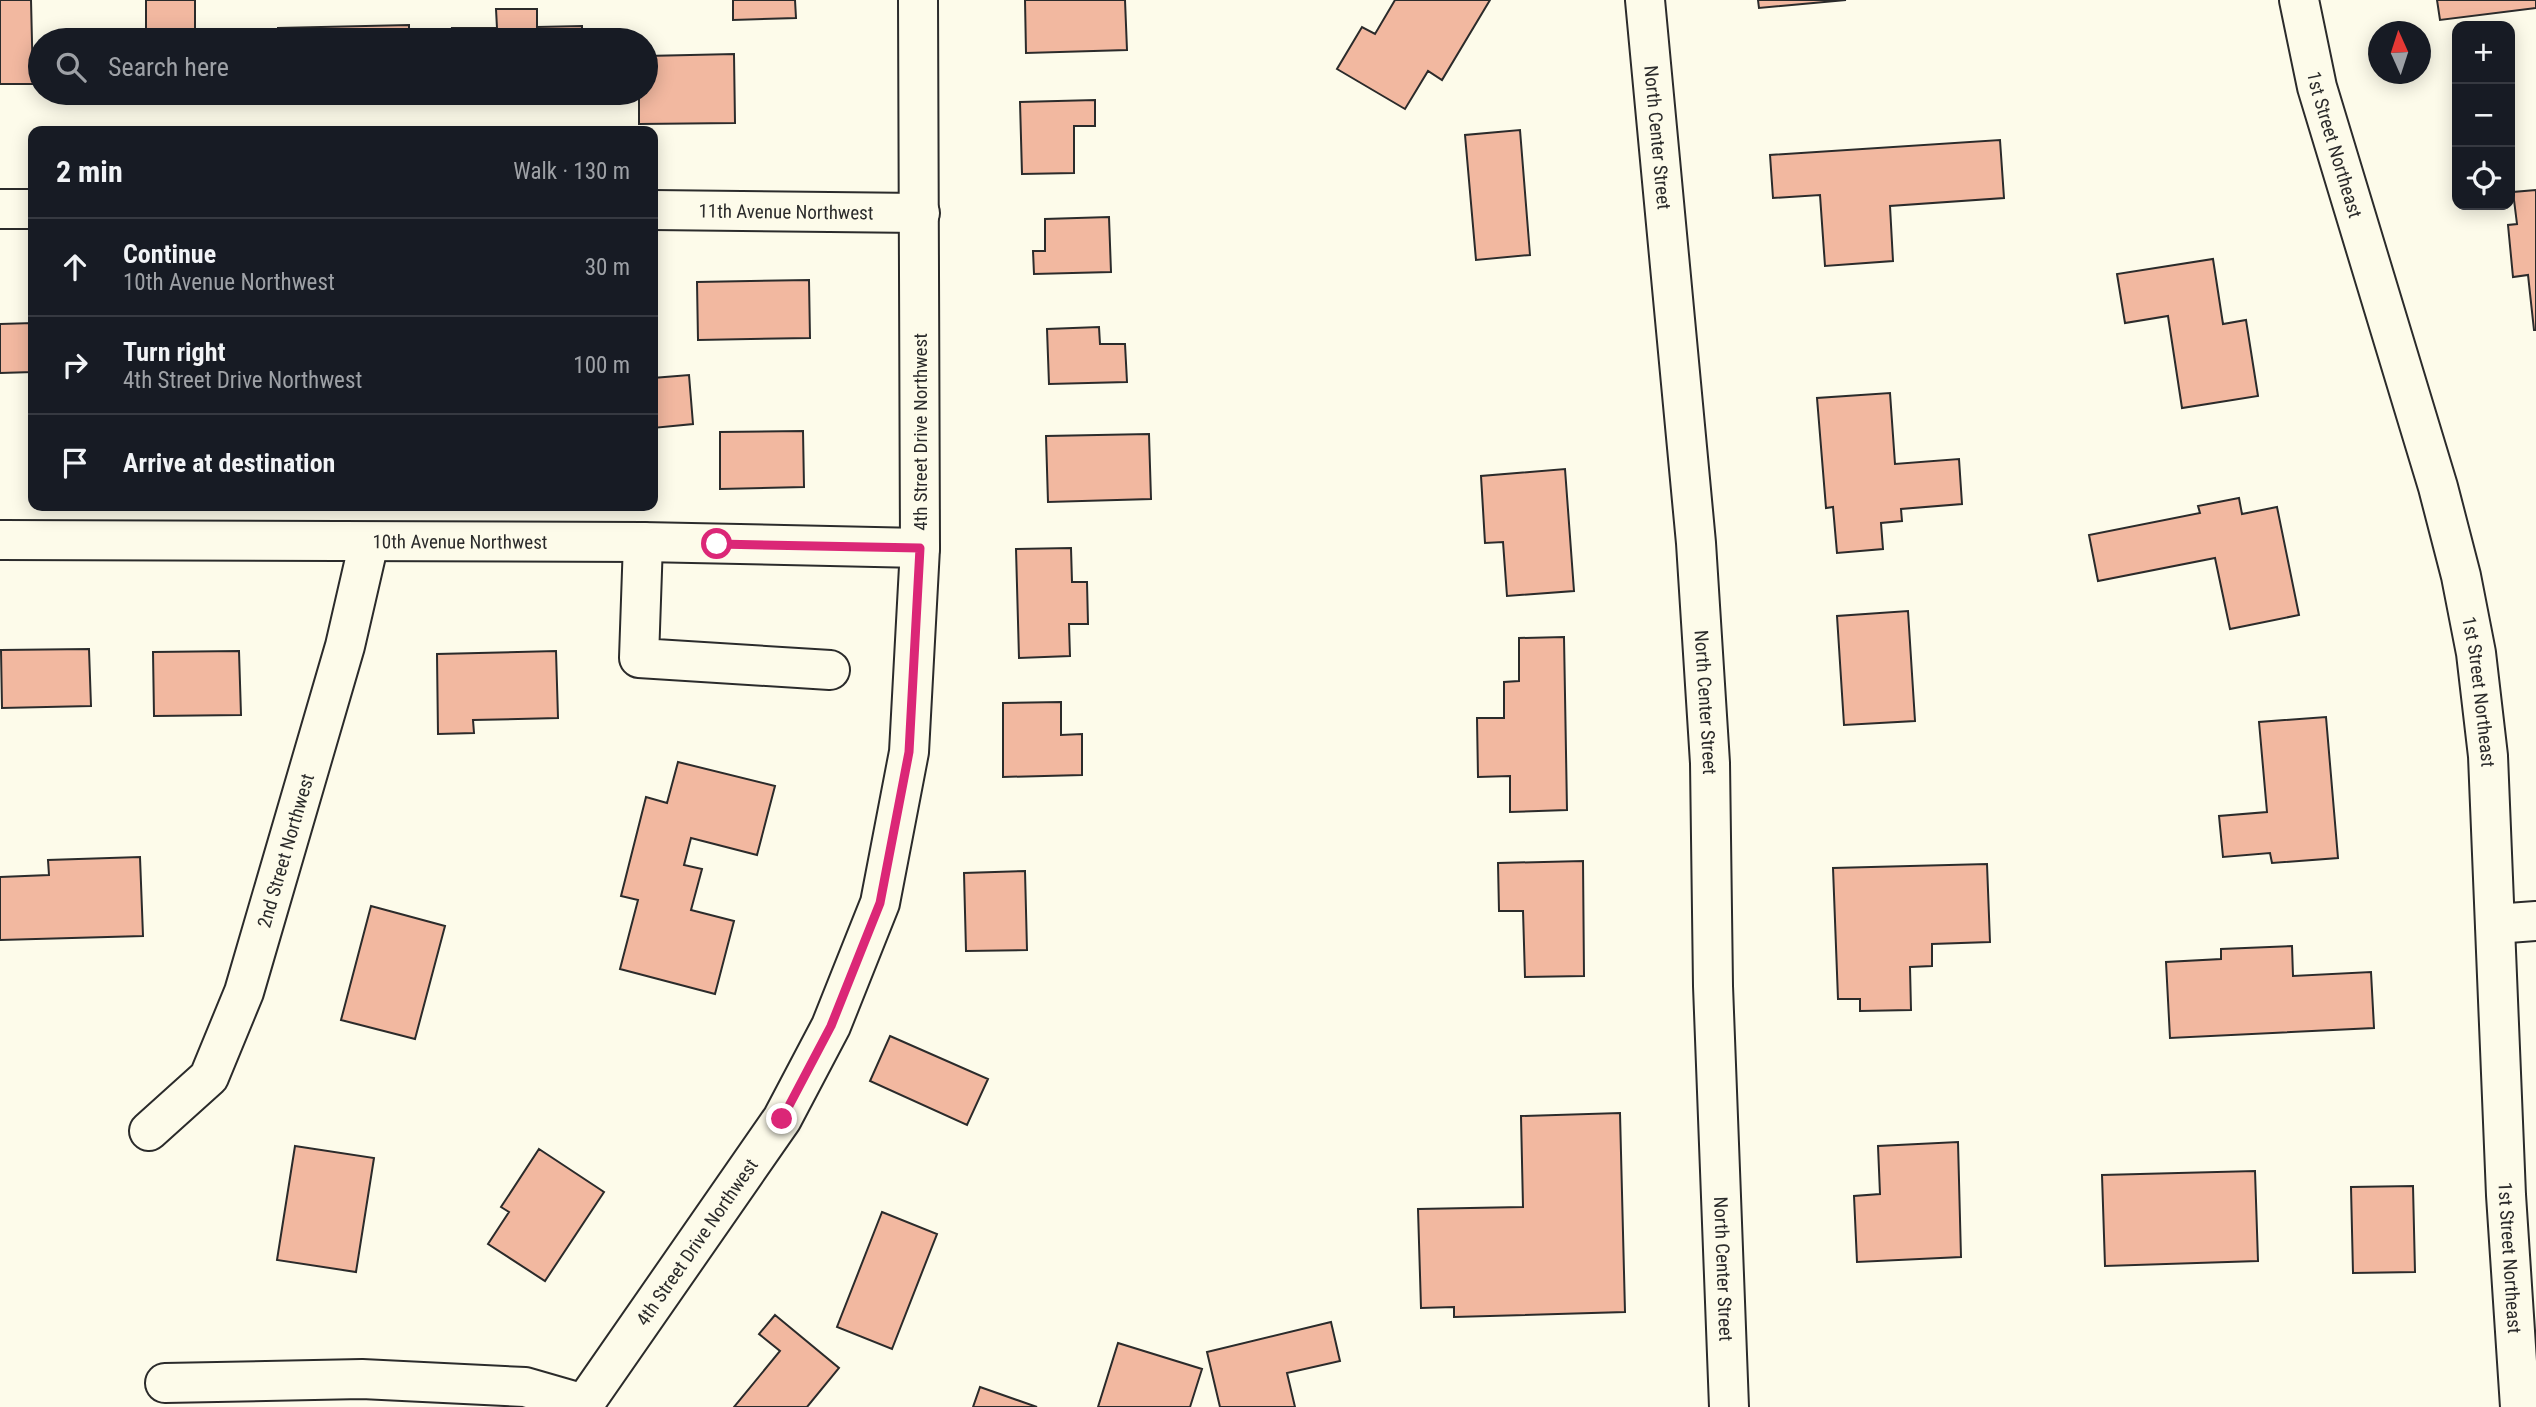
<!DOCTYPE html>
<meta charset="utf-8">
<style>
:root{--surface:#171b24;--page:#242831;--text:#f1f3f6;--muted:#9ea1a6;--line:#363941}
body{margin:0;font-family:"Roboto Condensed",sans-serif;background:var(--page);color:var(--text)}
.controls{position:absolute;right:21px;top:21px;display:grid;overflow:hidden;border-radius:14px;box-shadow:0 4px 18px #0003}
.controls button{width:63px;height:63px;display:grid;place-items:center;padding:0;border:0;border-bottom:2px solid var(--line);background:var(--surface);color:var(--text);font:35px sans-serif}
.compass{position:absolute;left:2368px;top:21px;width:63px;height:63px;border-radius:50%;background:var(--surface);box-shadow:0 4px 18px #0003;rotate:357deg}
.stop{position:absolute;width:21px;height:21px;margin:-16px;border:5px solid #db2777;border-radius:50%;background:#fff}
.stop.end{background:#db2777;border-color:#fff;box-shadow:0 2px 7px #0008}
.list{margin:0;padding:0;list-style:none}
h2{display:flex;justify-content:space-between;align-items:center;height:91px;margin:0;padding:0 28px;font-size:30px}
h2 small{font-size:23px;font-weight:400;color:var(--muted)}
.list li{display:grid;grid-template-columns:46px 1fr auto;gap:21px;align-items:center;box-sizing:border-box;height:98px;padding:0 28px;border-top:2px solid var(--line)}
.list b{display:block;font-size:26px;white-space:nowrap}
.list p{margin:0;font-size:23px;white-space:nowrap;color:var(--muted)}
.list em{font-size:23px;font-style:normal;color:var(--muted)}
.icon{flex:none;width:38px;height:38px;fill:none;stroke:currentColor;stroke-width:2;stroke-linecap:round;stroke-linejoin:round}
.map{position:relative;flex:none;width:2536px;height:1407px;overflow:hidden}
.search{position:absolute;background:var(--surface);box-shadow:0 4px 18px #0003;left:28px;top:28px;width:630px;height:77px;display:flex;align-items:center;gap:18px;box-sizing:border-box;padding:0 24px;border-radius:38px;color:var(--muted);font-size:26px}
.panel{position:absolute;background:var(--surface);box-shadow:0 4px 18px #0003;left:28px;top:126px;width:630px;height:385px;border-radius:14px}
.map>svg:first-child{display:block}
.building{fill:#f2b8a0;stroke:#2b2b2b;stroke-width:2}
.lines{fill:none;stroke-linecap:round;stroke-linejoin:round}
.minor-casing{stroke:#2b2b2b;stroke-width:42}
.major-casing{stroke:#2b2b2b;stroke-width:42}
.minor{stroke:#fdfbea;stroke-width:38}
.major{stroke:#fdfbea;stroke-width:38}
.route{stroke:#db2777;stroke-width:9}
.labels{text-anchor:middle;stroke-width:5;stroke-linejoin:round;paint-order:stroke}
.street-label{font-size:19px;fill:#2b2b2b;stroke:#fdfbea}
</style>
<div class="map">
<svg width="2536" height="1407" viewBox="0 0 2536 1407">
<rect width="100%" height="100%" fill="#fdfbea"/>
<path class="building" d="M0,0H31L33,84H0Z
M146,0H195V40H146Z
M733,0H795L796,18L733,20Z
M1025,0H1125L1127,50L1026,53Z
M1395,0H1490L1442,80L1428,71L1405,109L1337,69L1362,27L1375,34Z
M1758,0H1846L1759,8Z
M2437,0H2536V8L2440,20Z
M496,9H537V27L582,26V40H453L452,28H497Z
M409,25V40H278V28Z
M734,54L735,123L639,124V93H646V56Z
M279,93H410L279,96Z
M453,93H550L453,94Z
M1095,100V126H1074V173L1022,174L1020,102Z
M1520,130L1530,255L1476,260L1465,135Z
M2000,140L2004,198L1890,206L1893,261L1825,266L1820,195L1773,198L1770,155Z
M2536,190V330H2534L2528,275L2513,277L2508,225L2517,224L2513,192Z
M1109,217L1111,272L1034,274L1033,251H1045V219Z
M2213,259L2223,324L2246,320L2258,396L2182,408L2168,316L2125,323L2117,274Z
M809,280L810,338L698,340L697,282Z
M33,323V372L0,373V324Z
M1099,327L1100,344H1125L1127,382L1049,384L1047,329Z
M689,375L693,424L653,428V378Z
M1890,393L1895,464L1959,459L1962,504L1901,509L1902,521L1881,523L1883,549L1837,553L1833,507L1826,508L1817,398Z
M803,431L804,487L720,489V432Z
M1149,434L1151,499L1048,502L1046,436Z
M1565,469L1574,591L1507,596L1503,542L1485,543L1481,476Z
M2239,498L2242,514L2277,507L2299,615L2230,629L2215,558L2098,581L2089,535L2200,513L2198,506Z
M1071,548L1072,582H1087L1088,624H1069L1070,656L1019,658L1016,549Z
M1908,611L1915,721L1844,725L1837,616Z
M1564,637L1567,810L1510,812V776L1478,777L1477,718H1504V682L1519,681V638Z
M89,649L91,706L2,708L1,650Z
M239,651L241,715L154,716L153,652Z
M556,651L558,718L473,720L474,733L438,734L437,654Z
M1061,702V735L1082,734V775L1003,777V703Z
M2326,717L2338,858L2272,863L2270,853L2223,857L2219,816L2267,812L2259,722Z
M678,762L775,786L757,855L691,838L684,865L702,869L691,910L734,921L715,994L620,969L638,900L621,896L646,797L667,803Z
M140,857L143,936L0,940V877L49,875L48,860Z
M1583,861L1584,976L1525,977L1523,911H1499L1498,863Z
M1987,864L1990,942L1932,944V966L1910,967L1911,1010L1860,1011V999H1838L1833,868Z
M1025,871L1027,950L966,951L964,873Z
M371,906L445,926L415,1039L341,1020Z
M2292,946L2293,976L2371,972L2374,1028L2170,1038L2166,962L2221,959V949Z
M890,1036L988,1079L967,1125L870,1081Z
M1620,1113L1625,1312L1454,1317V1307L1421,1308L1418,1209L1523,1207L1521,1116Z
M1958,1142L1961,1257L1857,1262L1854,1196L1880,1194L1878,1146Z
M295,1146L374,1158L356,1272L277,1260Z
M539,1149L604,1192L545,1281L488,1244L509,1212L501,1207Z
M2255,1171L2258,1261L2105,1266L2102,1175Z
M2413,1186L2415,1272L2353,1273L2351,1187Z
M882,1212L937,1234L892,1349L837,1327Z
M775,1315L839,1368L807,1407H734L780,1351L759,1334Z
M1331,1322L1340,1361L1287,1373L1295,1407H1220L1207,1352Z
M1118,1343L1202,1369L1190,1407H1098Z
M980,1387L1037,1407H973Z"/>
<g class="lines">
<defs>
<g id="minor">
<path id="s1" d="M1645,0L1696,543L1710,763L1713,986L1729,1407"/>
<path id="s2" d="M2299,0L2317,87L2438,487L2461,576L2476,653L2488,756L2506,1195L2520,1407"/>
<path d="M0,209H33"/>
<path id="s3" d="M653,210L920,213"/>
<path id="s4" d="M0,540L643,542L920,548"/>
<path d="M643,542L639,658L830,670"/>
<path d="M2495,924L2536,921"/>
<path id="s5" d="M149,1131L209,1077L244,992L345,646L369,542"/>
<path d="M165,1383L362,1379L525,1387L584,1404"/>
</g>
<g id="major">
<path id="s6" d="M582,1407L782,1119L831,1026L880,903L909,752L920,548L918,0"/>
</g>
</defs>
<use href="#minor" class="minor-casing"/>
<use href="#major" class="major-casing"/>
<use href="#minor" class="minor"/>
<use href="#major" class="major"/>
</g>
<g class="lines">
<path class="route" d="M717,544L920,548L909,752L880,903L831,1026L782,1119"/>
</g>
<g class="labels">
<g class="street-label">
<text dy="7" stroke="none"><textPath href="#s1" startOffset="138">North Center Street</textPath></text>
<text dy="7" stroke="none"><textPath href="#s2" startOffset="149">1st Street Northeast</textPath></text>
<text dy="7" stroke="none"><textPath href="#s3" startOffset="133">11th Avenue Northwest</textPath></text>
<text transform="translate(920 432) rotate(-90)" y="7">4th Street Drive Northwest</text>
<text dy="7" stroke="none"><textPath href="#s4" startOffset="460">10th Avenue Northwest</textPath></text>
<text dy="7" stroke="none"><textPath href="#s2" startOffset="716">1st Street Northeast</textPath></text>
<text dy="7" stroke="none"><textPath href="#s1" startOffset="705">North Center Street</textPath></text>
<text dy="7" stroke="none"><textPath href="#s5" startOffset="320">2nd Street Northwest</textPath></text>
<text dy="7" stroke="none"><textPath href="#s6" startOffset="201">4th Street Drive Northwest</textPath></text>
<text dy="7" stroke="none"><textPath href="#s2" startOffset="1283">1st Street Northeast</textPath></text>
<text dy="7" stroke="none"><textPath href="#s1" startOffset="1272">North Center Street</textPath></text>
</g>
</g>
</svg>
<div class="controls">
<button>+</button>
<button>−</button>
<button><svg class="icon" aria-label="locate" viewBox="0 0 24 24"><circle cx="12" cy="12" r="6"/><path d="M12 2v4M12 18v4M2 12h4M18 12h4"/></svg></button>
</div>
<svg class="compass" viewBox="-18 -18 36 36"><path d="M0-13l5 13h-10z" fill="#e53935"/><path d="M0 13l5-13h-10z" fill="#9ea1a6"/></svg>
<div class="stop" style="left:717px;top:544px"></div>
<div class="stop end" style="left:782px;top:1119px"></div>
<div class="search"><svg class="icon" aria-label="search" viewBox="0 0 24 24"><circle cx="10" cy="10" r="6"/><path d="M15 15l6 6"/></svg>Search here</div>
<section class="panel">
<h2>2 min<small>Walk · 130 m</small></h2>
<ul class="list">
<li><svg class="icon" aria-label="ahead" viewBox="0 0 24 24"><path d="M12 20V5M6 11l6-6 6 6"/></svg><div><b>Continue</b><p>10th Avenue Northwest</p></div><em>30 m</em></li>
<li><svg class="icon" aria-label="right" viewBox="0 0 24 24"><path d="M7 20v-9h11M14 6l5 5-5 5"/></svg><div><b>Turn right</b><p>4th Street Drive Northwest</p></div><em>100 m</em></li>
<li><svg class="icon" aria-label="arrive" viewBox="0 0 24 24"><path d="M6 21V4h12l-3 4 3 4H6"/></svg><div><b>Arrive at destination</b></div></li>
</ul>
</section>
</div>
